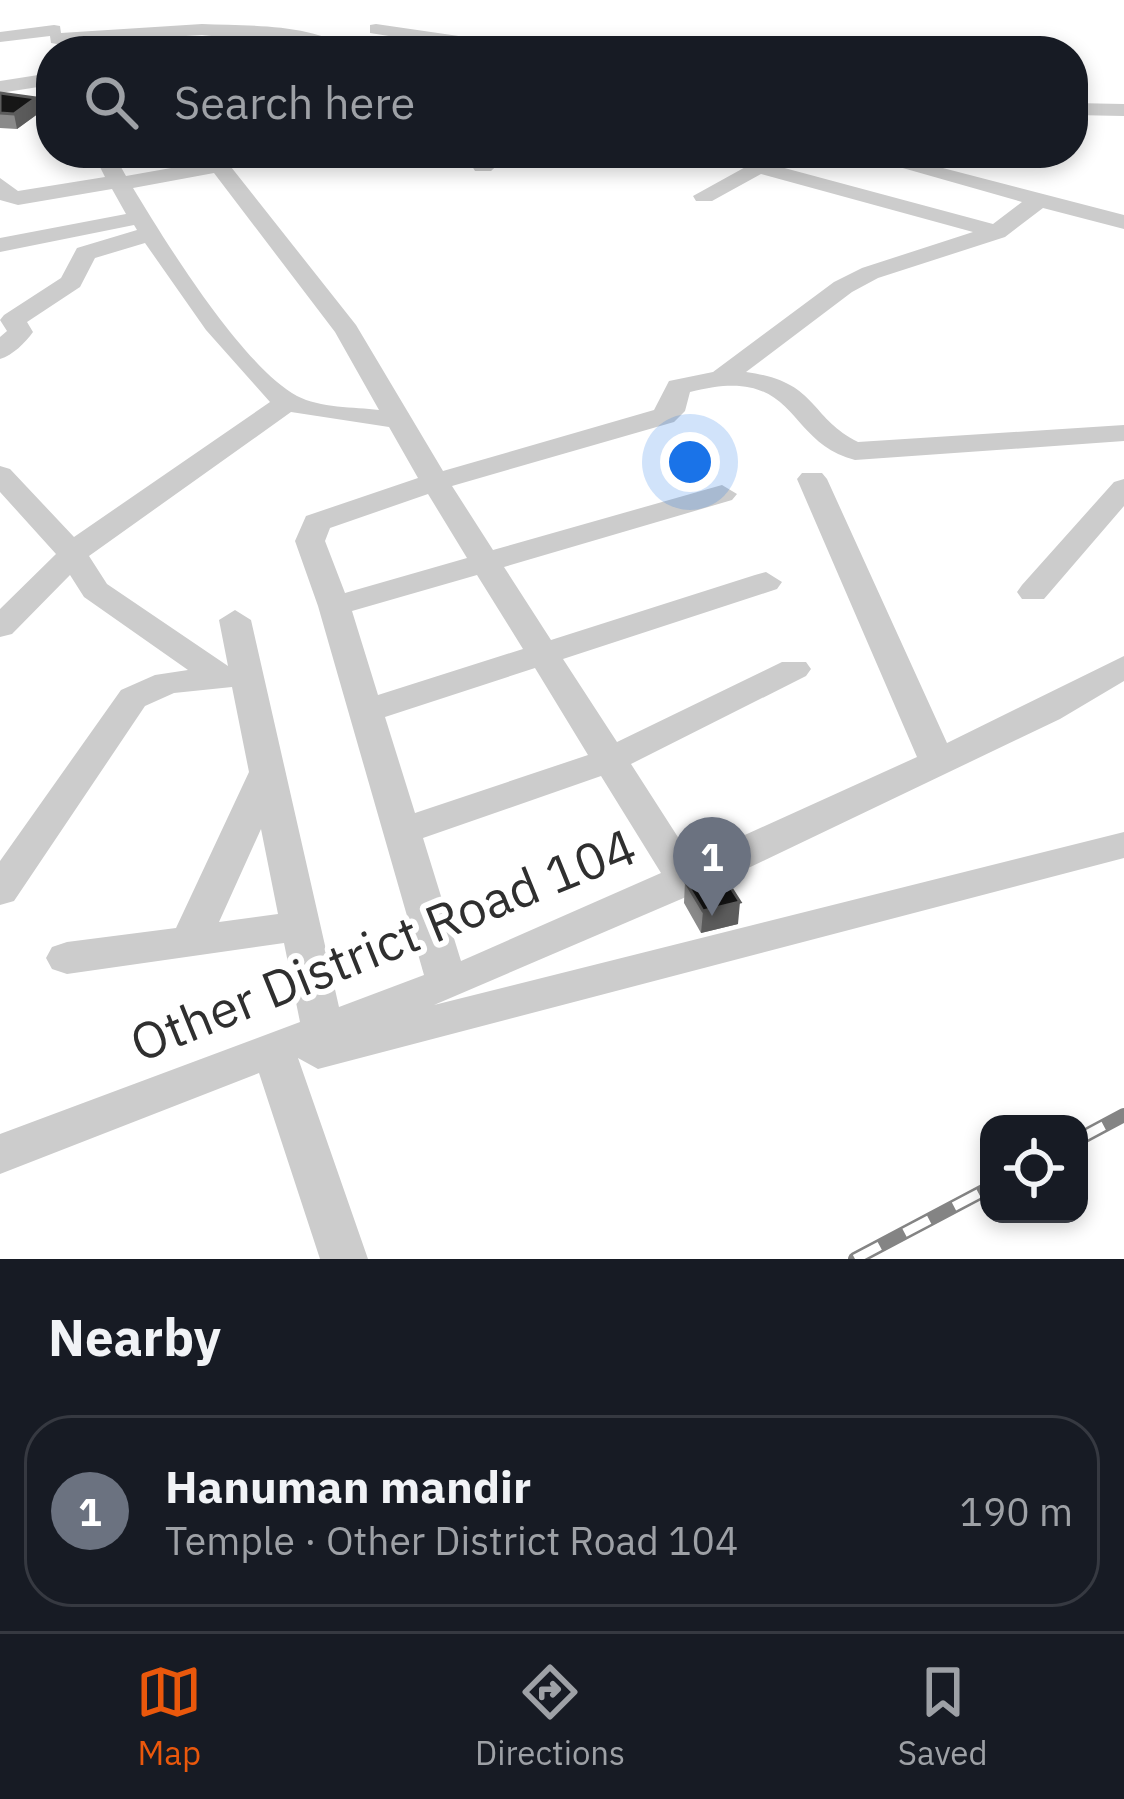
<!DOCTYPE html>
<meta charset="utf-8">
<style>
:root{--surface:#171b24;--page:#242831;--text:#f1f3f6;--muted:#9ea1a6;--line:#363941;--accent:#ea580c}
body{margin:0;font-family:"IBM Plex Sans",sans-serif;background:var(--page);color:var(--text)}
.controls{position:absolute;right:36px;bottom:36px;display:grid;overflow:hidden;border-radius:24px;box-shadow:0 6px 18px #0003}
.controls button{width:108px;height:108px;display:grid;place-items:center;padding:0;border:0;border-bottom:3px solid var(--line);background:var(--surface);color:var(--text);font:60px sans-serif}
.you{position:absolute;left:690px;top:462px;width:42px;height:42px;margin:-30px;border:9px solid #fff;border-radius:50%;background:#1a73e8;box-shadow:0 0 0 18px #1a73e833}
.badge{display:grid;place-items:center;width:78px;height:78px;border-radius:50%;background:var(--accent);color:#fff;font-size:39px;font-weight:700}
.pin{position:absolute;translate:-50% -99px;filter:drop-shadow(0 3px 6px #0008)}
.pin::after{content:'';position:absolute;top:63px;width:42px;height:36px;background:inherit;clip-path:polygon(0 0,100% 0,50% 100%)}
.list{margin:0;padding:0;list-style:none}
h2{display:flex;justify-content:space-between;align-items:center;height:156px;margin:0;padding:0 48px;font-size:51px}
h2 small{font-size:39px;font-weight:400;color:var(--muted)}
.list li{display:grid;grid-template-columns:78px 1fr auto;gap:36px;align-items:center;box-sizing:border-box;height:192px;margin:0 24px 24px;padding:0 24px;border:3px solid var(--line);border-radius:48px}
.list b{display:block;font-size:45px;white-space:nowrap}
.list p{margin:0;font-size:39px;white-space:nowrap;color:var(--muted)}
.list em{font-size:39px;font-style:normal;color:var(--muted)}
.icon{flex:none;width:66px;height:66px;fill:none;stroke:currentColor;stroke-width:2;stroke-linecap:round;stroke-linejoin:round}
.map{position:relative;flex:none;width:1124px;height:1259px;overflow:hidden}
.search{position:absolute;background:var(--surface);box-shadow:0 6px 18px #0003;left:36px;right:36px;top:36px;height:132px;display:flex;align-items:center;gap:30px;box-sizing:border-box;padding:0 42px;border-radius:48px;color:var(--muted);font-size:45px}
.sheet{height:372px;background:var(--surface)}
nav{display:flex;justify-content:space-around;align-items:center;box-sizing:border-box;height:168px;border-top:3px solid var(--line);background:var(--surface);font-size:33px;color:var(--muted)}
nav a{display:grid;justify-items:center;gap:6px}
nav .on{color:var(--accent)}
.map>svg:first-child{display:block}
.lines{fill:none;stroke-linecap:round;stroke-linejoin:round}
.minor{fill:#ccc;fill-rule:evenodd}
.rail-casing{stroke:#848484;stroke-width:14}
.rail{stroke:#fff;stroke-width:9;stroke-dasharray:28;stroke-linecap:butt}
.wall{fill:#8a8a8a}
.shaded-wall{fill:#5c5c5c}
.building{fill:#161616;stroke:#5c5c5c;stroke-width:3}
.labels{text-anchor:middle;stroke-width:12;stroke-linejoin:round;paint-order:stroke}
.near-street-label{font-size:51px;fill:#2f2f2f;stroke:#fff}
</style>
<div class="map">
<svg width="1124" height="1259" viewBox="0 0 1124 1259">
<rect width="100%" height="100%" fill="#fff"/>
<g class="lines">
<path class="minor" d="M202,24C248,26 315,23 352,51L202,35L57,44L51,43L50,36L0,42V32L54,25L60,26L61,33Z
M376,24L520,45L529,51H484L370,33V25Z
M51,73V85L0,93V81Z
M1073,103L1124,104V116L1073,115Z
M93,153H113L126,176L205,162L199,153H220L356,325L443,471L654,410L669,381L713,372L834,282L862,268L973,232L761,174L712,201H696L693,196L767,155H781L785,159L777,166L993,224L1022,202L850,153H885L1124,215V229L1043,208L1005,237L878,278L852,292L746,372C819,382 808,417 858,442L1124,425V441L855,460C783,442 800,363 690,392L685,411L674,422L452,486L493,550L722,485L737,494L732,500L504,567L551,640L755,575L766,572L782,582L777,589L563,659L617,742L782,662H806L811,669L806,676L631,764L692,859L917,757L797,479L802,473H822L827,479L947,743L1124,656V681L1060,719L700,891L434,1005L1124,832V858L318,1069L298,1058L368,1259H320L259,1073L0,1174V1134L300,1022L284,943L67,974L52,969L46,958L52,947L67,942L176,928L249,772L232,687L174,693L145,706L14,901L0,905V861L121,690L155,675L188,670L84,597L70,575L12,634L0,637V609L56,554L0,492V466L10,469L74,537L270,402L206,330L145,243L95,258L80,287L27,322L33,332C25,343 13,355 0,359V337L7,331L0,320L4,315L61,278L77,248L137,230L134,225L0,252V238L126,214L112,189L18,205L0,200V178L18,191L105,177ZM214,173L335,332L379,410C354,407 320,408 297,396C242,366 165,241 133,188ZM291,412L389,427L418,478L306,516L295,541L318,606L424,975L339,1007L251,620L235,610L219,620L228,666L107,584L89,556ZM428,494L467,558L345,593L325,541L330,528ZM477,575L523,649L378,695L352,611ZM535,668L588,755L415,813L385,717ZM601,776L661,873L461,961L423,838ZM261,829L278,914L219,922Z
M487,153H510L491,171H475L472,166Z
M1124,479V506L1044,599H1022L1017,592L1022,585L1114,482Z"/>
<defs>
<path id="rail" d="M1079,1139L1124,1115
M855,1259L989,1188"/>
</defs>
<use href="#rail" class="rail-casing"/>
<use href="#rail" class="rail"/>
</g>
<path class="wall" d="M0,93L39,113L17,129L0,128Z
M685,881L738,924L701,933L684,903Z"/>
<path class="shaded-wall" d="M36,98L39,113L17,129L14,114Z
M740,902L738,924L701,933L703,911Z"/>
<path class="building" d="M0,93L36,98L14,114L0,113Z
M719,869L740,902L703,911L685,881Z"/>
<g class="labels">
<g class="near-street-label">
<text transform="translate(383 945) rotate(-22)" y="18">Other District Road 104</text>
</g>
</g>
</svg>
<div class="controls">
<button><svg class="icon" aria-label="locate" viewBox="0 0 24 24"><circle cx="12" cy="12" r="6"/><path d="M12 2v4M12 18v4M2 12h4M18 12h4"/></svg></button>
</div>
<div class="you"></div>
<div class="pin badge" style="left:712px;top:916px;background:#6b7280">1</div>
<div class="search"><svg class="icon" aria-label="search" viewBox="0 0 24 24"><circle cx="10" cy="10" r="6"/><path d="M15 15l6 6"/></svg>Search here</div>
</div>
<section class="sheet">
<h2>Nearby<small></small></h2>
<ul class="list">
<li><span class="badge" style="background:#6b7280">1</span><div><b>Hanuman mandir</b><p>Temple · Other District Road 104</p></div><em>190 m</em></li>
</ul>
</section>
<nav>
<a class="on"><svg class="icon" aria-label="map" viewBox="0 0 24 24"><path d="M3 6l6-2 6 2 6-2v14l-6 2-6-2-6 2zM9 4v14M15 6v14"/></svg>Map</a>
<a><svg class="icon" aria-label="directions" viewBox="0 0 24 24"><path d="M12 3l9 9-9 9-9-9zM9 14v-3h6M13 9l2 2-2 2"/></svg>Directions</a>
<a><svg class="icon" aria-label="saved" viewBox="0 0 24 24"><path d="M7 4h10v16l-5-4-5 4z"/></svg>Saved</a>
</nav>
